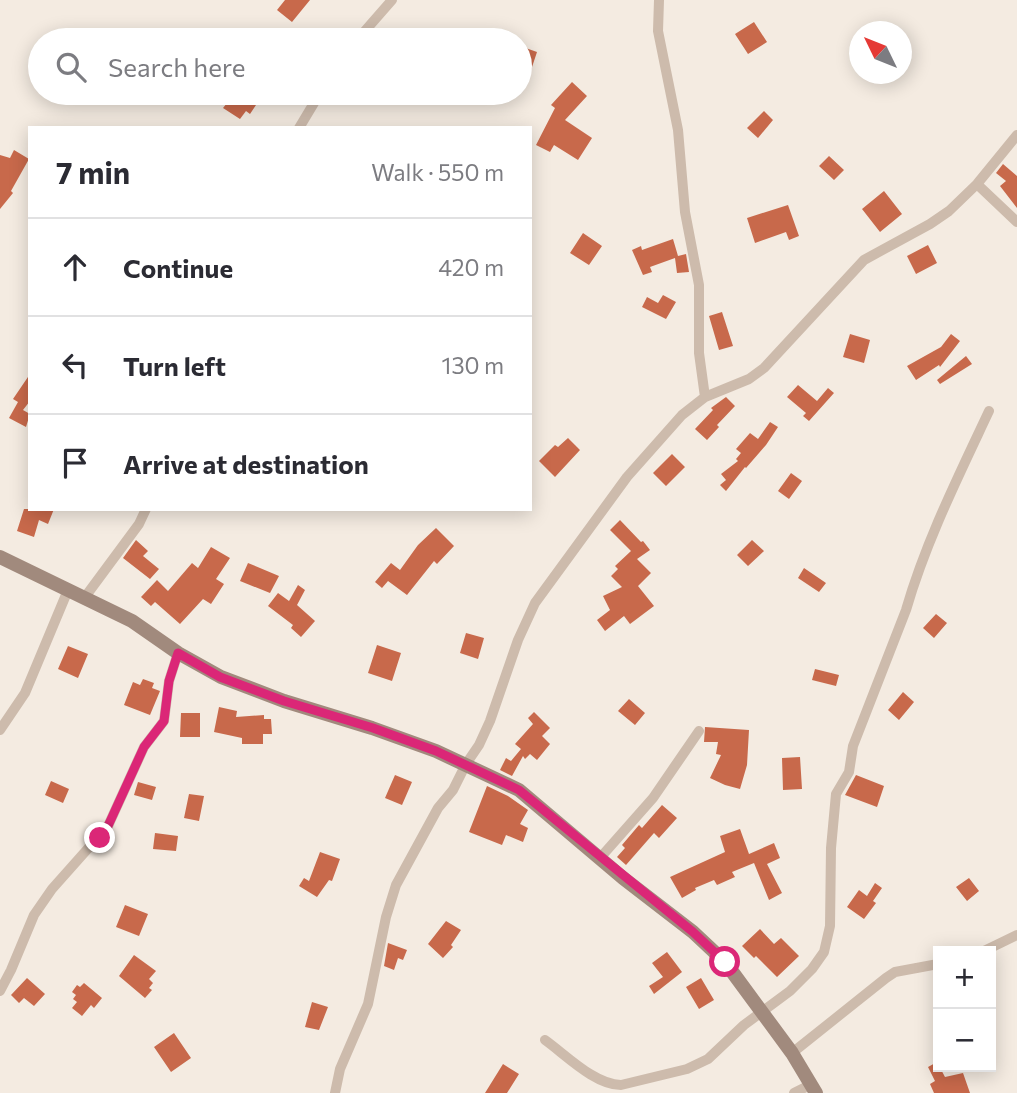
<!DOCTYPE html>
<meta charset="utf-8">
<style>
:root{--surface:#fff;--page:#f7f7f7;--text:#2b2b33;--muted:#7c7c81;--line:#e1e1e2}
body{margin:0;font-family:Commissioner,sans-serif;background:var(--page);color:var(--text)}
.controls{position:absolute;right:21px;bottom:21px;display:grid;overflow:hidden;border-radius:0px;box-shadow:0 4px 18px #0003}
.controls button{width:63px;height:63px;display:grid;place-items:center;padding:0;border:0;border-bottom:2px solid var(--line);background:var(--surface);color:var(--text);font:35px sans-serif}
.compass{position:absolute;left:849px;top:21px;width:63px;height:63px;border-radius:50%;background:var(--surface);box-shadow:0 4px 18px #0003;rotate:313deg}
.stop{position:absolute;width:21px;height:21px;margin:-16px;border:5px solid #db2777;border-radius:50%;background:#fff}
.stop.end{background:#db2777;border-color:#fff;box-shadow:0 2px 7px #0008}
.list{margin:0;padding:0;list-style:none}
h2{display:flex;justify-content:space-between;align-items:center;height:91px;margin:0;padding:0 28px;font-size:30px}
h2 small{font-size:23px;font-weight:400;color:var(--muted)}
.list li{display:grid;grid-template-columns:46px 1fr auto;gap:21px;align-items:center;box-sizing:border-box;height:98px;padding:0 28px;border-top:2px solid var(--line)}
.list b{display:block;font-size:26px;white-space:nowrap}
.list em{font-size:23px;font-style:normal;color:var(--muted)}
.icon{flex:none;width:38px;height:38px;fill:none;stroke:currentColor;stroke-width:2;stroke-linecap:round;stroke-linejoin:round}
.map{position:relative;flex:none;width:1017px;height:1093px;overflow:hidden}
.search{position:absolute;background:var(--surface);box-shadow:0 4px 18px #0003;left:28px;top:28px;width:504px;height:77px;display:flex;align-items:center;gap:18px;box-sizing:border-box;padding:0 24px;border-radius:38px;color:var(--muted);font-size:26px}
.panel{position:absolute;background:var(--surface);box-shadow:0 4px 18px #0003;left:28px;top:126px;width:504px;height:385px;border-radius:0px}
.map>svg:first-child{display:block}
.building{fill:#c8694b}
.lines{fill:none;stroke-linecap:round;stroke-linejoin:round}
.street{stroke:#cdbbac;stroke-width:10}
.secondary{stroke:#a18a7d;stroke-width:14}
.route{stroke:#db2777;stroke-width:9}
</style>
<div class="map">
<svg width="1017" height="1093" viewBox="0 0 1017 1093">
<rect width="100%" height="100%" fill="#f4ebe1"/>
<path class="building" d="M285,0H310L292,22L277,10Z
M754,22L767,42L748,54L735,34Z
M520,46L537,52L530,73L520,69Z
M572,82L587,96L565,120L592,138L578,160L554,145L550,152L536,145L555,108L551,105Z
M227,93H249L256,97L252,103L256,105L250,114L246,111L240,119L223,108L227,103L222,100Z
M764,111L773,120L758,138L747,128Z
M14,150L29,159L11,191L13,193L0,209V155L10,158Z
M829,156L844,170L834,180L819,166Z
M1003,164L1017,176V208L1000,186L1006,181L996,173Z
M884,191L902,214L880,232L862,209Z
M788,205L799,236L789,240L786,232L755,243L747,218Z
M583,233L602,246L589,265L570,253Z
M673,239L678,256L686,254L689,272L677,273L675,258L650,267L652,272L643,275L632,250L641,246L642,250Z
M928,245L937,263L916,274L907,256Z
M663,295L676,302L666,319L642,307L647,297L658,303Z
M722,312L733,346L719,350L709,316Z
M850,334L870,340L864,363L843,357Z
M951,334L960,341L940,367L939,365L916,380L907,366L941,347Z
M966,356L972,364L940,384L937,380Z
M30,374V401L23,410L30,414L26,427L9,418L18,402L13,399Z
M798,385L817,401L828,388L834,393L809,421L803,416L806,413L787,397Z
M726,397L735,406L717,425L719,427L707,440L695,429L713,410L711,408Z
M770,422L778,427L766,445L746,468L745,467L726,491L720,485L726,480L721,474L738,461L736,459L741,453L736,449L750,433L758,439Z
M568,438L580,450L555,477L539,461L555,445L558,447Z
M672,454L685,467L666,486L653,473Z
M791,473L802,481L789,499L778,491Z
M24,509H54L48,524L39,520L34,537L17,531Z
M620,520L641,542L643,541L650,550L637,559L651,573L638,586L654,606L630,624L624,616L605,631L597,620L610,610L603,596L622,587L611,576L618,569L615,566L631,551L610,530Z
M436,528L454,546L437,564L434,561L407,595L388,581L382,588L375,582L391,563L400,570L418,545Z
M136,540L148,551L143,556L159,569L150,579L123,558Z
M752,540L764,551L748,566L737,555Z
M211,547L230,558L216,579L224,584L211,604L203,599L180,624L155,602L151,606L141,597L157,580L168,591L192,563L198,568Z
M248,563L279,576L270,593L240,581Z
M804,568L826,583L819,592L798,578Z
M298,585L305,590L297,605L315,621L301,637L291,628L293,625L268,606L278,593L289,601Z
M936,614L947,623L934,638L923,628Z
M466,633L484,638L478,659L460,653Z
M377,645L401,653L392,681L368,673Z
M68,646L88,654L78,678L58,669Z
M815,669L839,675L836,686L812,680Z
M143,679L154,683L152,688L160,691L150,715L124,705L133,682L140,685Z
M903,692L914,702L899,720L888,710Z
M629,699L645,713L635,725L618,711Z
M219,707L237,711L236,717L264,715V719H271L272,734H263V744H242V738L214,732Z
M534,712L550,728L542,736L550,744L537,760L530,754L525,759L523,756L512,776L500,770L506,758L511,761L521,749L515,744L533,724L528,718Z
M181,713H200V737H180Z
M705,727L749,730L747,765L740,789L725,785L710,778L721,755L716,754L718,742H704Z
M800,757L802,789L783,790L782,758Z
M395,775L412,782L402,805L385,798Z
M856,775L884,786L877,807L845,795Z
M51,781L69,789L63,803L45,795Z
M138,782L156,787L152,800L134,795Z
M487,786L508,796L528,810L520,824L528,828L523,842L506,835L502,845L469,832Z
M189,794L204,796L199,821L184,818Z
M662,805L677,818L659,838L654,833L626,865L617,857L625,848L622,845L639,825L642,828Z
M740,829L749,854L774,843L780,858L767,864L782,893L769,900L754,863L732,872L735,877L717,885L714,880L695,888L696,890L682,898L670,877L725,852L720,836Z
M155,833L178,836L176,851L153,849Z
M320,852L340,859L332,881L329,880L317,897L299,886L304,878L309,881Z
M969,878L979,891L967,901L956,887Z
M875,883L882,888L873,901L876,903L864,919L847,907L859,890L867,896Z
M125,905L148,914L139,936L116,927Z
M446,921L461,930L451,945L453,947L443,958L428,944Z
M760,929L774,944L781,938L799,956L777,977L756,956L754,958L742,946Z
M388,943L407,950L403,960L398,958L394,970L384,966Z
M667,952L682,972L654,994L649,986L663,977L652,963Z
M134,955L156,971L149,979L153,983L149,988L152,990L145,998L119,976Z
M27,978L45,994L34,1006L24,998L19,1003L11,995Z
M701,978L714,1000L699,1009L686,987Z
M84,983L102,998L94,1008L91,1005L82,1016L72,1008L77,1002L73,999L76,995L72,992L77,985L80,987Z
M312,1002L328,1007L319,1030L305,1027Z
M174,1033L191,1058L171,1072L154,1047Z
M937,1062L945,1077L963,1073L970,1093H934L930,1084L935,1081L928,1067Z
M503,1064L519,1074L507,1093H485Z"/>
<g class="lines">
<path class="street" d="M659,0L658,31L678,130L685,212L699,285V353L705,397
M357,40L392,0
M299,128L320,93
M977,184L1017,222
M85,597L139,524L146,509
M0,730L25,693L68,590
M600,858L653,798L699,731
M984,951L1017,935
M0,991L11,970L34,915L52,889L108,826L144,747L164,721L169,681L178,653
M545,1040C566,1055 595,1085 621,1085L687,1069L708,1059L744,1025L790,991L812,969L824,952L830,926L831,848L836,794L849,772L853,746L906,610C926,541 959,475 989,411
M792,1053L886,978L895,972L938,964
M335,1093L340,1069L368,1004L386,917L396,885L438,808L453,790L466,764L479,745L490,721L518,640L535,603L627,477L682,415L705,397L749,379L764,368L864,260L930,224L949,211L977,184L1017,135
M794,1093L812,1084"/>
<path class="secondary" d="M0,557L132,621L178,653L221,677L284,701L372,728L436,751L519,790L623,878L693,932L725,962L792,1053L816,1093"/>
</g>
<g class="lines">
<path class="route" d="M100,838L108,826L144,747L164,721L169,681L178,653L220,677L284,701L373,728L436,751L519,790L693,932L725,962"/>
</g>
</svg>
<div class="controls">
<button>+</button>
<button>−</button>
</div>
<svg class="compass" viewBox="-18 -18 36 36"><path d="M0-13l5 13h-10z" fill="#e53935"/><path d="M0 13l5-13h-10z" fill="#7c7c81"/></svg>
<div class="stop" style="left:725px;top:962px"></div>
<div class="stop end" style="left:100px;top:838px"></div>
<div class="search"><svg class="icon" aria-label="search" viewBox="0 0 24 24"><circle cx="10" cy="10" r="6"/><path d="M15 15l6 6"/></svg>Search here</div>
<section class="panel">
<h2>7 min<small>Walk · 550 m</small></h2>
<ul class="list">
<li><svg class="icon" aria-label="ahead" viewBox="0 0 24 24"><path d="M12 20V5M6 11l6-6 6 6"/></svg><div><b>Continue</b></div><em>420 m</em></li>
<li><svg class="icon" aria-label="left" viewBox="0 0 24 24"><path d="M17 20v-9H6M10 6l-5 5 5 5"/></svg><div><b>Turn left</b></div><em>130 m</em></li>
<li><svg class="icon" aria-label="arrive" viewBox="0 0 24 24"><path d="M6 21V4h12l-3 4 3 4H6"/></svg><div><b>Arrive at destination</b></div></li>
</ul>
</section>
</div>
